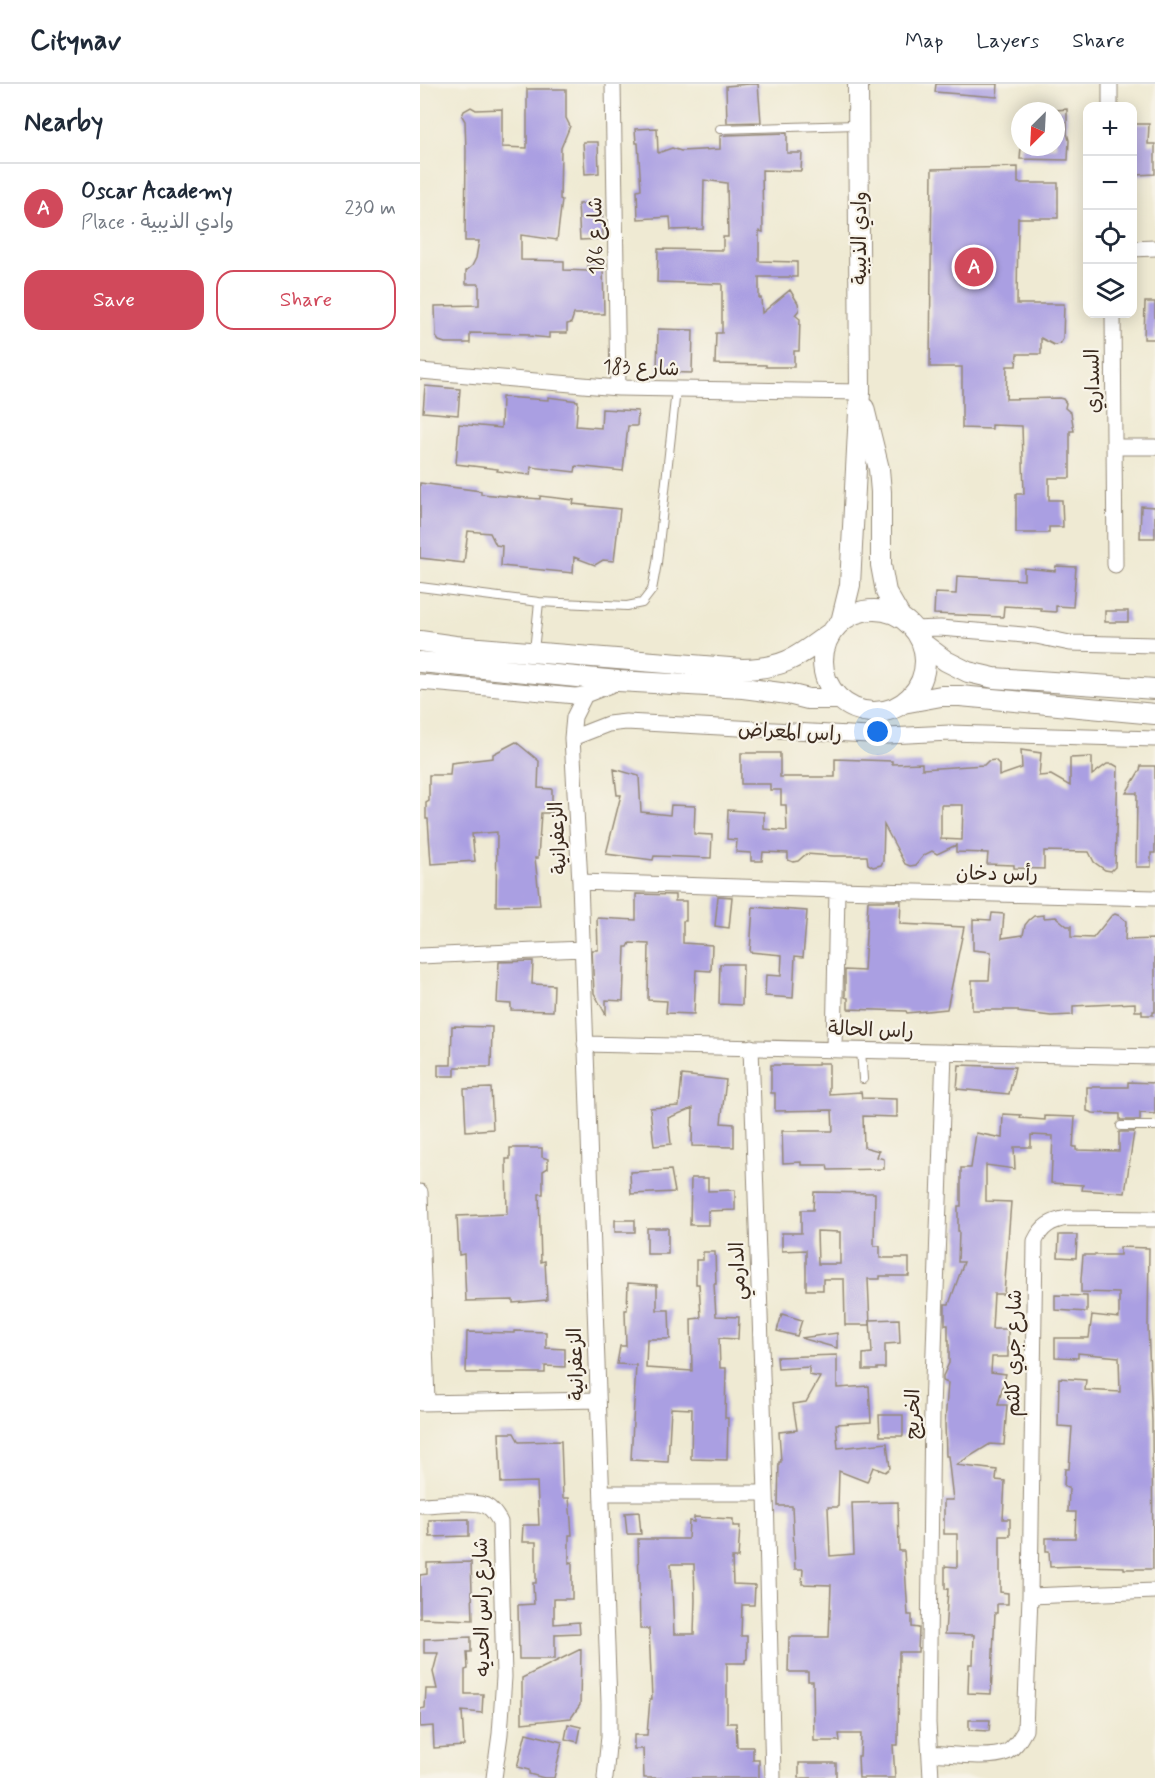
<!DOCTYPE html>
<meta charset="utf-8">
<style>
:root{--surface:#fff;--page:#f6f6f7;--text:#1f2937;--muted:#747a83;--line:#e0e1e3;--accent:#d1495b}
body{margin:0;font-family:Mynerve,"Playpen Sans Arabic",sans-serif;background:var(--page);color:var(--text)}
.controls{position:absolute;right:18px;top:18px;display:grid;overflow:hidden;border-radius:12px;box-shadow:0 3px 15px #0003}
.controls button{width:54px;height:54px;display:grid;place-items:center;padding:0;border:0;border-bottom:2px solid var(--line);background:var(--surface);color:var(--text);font:30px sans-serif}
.compass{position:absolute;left:591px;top:18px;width:54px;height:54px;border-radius:50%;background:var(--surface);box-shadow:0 3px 15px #0003;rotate:204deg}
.you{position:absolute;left:458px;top:648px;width:21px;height:21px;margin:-15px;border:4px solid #fff;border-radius:50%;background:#1a73e8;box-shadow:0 0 0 9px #1a73e833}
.badge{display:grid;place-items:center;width:39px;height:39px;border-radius:50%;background:var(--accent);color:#fff;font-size:20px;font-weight:700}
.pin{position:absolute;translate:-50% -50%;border:3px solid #fff;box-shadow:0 2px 6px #0006}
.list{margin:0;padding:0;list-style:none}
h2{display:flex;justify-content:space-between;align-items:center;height:78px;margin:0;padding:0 24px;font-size:26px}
h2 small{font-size:20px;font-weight:400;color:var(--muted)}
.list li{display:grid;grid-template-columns:39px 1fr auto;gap:18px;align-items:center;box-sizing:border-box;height:90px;padding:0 24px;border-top:2px solid var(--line)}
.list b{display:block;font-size:22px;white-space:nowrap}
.list p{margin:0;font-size:20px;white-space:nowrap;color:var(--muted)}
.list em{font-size:20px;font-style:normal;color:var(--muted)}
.actions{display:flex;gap:12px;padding:18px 24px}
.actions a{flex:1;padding:14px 0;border:2px solid var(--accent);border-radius:18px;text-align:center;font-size:21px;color:var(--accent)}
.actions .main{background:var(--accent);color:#fff}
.icon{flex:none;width:33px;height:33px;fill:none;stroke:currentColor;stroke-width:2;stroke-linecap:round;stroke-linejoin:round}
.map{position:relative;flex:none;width:735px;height:1694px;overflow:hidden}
header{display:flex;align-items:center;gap:36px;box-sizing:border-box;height:84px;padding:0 30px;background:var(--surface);border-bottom:2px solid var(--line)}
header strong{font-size:28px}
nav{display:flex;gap:33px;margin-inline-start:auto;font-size:21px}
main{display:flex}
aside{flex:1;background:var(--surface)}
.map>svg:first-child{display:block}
.building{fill:#aa9fe2;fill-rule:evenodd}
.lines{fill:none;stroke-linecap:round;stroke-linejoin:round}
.service-casing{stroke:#958a78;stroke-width:10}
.minor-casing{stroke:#958a78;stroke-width:17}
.tertiary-casing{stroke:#958a78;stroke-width:22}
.service{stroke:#fff;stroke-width:8}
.minor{stroke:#fff;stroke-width:15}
.tertiary{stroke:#fff;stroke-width:20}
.labels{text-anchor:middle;stroke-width:4.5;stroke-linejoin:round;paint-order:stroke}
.street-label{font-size:20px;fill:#3b2a1e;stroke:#f7f3e8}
</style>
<header>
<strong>Citynav</strong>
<nav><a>Map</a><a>Layers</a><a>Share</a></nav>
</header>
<main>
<aside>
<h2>Nearby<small></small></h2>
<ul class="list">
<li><span class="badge">A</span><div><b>Oscar Academy</b><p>Place · وادي الذيبية</p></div><em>230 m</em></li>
</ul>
<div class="actions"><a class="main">Save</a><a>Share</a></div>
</aside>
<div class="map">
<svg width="735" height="1694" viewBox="0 0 735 1694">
<rect width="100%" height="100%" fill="#f7f3e8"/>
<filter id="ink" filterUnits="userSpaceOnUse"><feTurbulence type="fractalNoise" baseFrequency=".0167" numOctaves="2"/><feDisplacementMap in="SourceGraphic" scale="12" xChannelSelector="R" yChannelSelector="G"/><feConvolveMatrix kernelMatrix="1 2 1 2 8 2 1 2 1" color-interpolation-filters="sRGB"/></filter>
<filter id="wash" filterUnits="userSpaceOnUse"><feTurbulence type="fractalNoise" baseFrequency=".008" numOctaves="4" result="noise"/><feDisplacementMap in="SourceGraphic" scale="24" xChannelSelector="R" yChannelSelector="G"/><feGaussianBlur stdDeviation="1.35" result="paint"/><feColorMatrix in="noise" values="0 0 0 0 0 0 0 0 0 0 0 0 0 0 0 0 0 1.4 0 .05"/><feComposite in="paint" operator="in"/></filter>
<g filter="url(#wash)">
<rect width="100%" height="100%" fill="#efead3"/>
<g id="blocks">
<path class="building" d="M329,0H338L341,38L307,39L306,2Z
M516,0H578L577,13L515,8Z
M107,5H146V34L150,42L141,64L140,115L142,116L137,156L101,151V176L144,177V186L168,187V182H183L184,230H154L151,239L147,240V249H129V254L109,252V250L50,249V259H25L19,257L16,253L15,222L59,221V200H46V187L52,182L56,174L59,157H45L46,67L45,37L42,32L44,27L51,23L56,26L82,25V63L107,64Z
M647,25V49L649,56L648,76L600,75L601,63H636V26Z
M713,40H729L728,60H735V90L716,91L715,70H713Z
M237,44L238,69L252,64L261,67L300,65V52L307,51L367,49V69H382L381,87L342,86L343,148L339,147V177L377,178V193H339V214H341L342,229L370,206L378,219L379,226L375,231L380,235L379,267H374V283H346V281L295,280L296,249H302V200L237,198L238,165L303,166V153H308L307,99L284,96L283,145L251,146L250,133L218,135L217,106L221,105L218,59H216L215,45Z
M163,58H178L179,89L165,90Z
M598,83V99H638V134H598L597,220H644L643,255L640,260L634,261L621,254V270H597L596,282H587L586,315L639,314L643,315L646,319L645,324L651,329L654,347H650V394H629V416H642L643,443H629V449H596V410H604L602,342L572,341V345L542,344V283H510L512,85Z
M182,119L183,155L160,156L158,120Z
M725,218H735V255H724Z
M238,245L273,246L272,289L237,288Z
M5,302L40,305L38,331L3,328Z
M82,313L128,316V313L158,317L156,342L181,344L182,325L218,327L217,342H208L203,387L156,382L155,388L111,383L110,391L77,387L78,385L36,380L39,340L81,344Z
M0,399L61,407V410L120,415V412L154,416L153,420L200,425L194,477L183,476L175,481L154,473L153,489L81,482L82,462L76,461L70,449L48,447L44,479L0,474Z
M721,422L735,423V454H720Z
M636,482L656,483L653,523L636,522V528L621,527V524L584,522L583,533L514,530L515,509L536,510L537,492L604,496V484L635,487Z
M685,527H708V538H685Z
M96,658L119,677L118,704L132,705V729H121L118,774H115L120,821L76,822L77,748L52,750L55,777L11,780L8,735H6V719L9,717V691H30L31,679L73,674V670Z
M601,666L621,669L619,692L631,691L650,702V674L672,673V691L687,680H693L698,683L695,783L691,787L685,786L674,778L669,768L624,767V785L594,784V781L567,780L568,769L536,768V761L517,770L512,767L504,771L496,781L490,782L485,780L464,741L463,777L461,781L453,783L448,780L447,772H414L386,770L378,777L373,778L368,776V769L343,768L342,777H331V769L316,768L317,756L307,755L308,726L344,728V745L367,747L366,721H361V706H350V700H321V669H360V693H415V675L472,677V680L502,679V685L564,681L568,677L575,676L579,680V692L602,684ZM521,721H543L542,756L521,755Z
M721,682H735V769H731V783H716L717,709H706L720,686Z
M194,685L219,692L221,728L250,731L251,721L275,722L274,750L292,751L291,774L234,772L233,776L186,770L201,711H197Z
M216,810L255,811V817H266V837H263V859L292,861L291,887L276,886L274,930L246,929L247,917L228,916L229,860L210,859L208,863H205L203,917L186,916V931L174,909L172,866H178L177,834L216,836Z
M298,812L312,813L309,844L295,842Z
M448,817H481L480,840L544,843L527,925L487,929L486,927L428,925V914L425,913V886L444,887Z
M333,823L387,827L383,873L375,872L373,914L345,912L346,891L361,892L362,871L330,868Z
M572,829L584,830L582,854L603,851L605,841L609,836L614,832L624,831V834L636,833L647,842H651V853L673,854L691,832L695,830L700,832L706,837L705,856L735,855V928H733V931H722V927H715V919L653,922V931L631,932L598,928V926H552V896H569L571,868L553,866V835L571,836Z
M113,877L112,900L134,901L133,927L91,926V920L77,919L79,878Z
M300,880H323L322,921L299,920Z
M32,942L72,943L71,983H35V992H18V981H31Z
M398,979H409V1010L441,1008L442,1014L477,1015V1033L443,1032L444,1063L459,1067L457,1073L464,1075V1085L408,1086L407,1081H381V1078L363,1079L362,1047H413L412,1026L355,1027V1009H351V981H398Z
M539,981L595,983L589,1010L537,1005Z
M262,991L306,996L301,1039L314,1040V1063L272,1062L273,1024L248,1034L251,1060L234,1062L230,1024L259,1022Z
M708,998L735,999V1030L720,1029V1036H700V1030L673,1029L667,1027V1003H708Z
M71,1004L73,1045L46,1047L44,1005Z
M583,1030L601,1031L600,1034L625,1036V1032L655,1033L653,1063H656V1066L699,1067V1048H714L705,1109L662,1106L663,1101L631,1099L633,1052L611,1051V1063H594L595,1085L566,1081V1117L591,1118L584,1210H574L572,1245H588V1273H572L571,1288L586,1290L578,1321H587L584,1361L570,1360L536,1381L577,1386L576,1396L585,1397L583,1435H590V1452H580V1508L588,1509V1520H577V1529H575L571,1610L548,1609L549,1580H553L554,1551L525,1550L528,1505H525V1482L537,1483V1450H524V1416H533L528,1372H526L525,1339L528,1299L523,1297V1292L529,1279V1256H528V1241H525V1220H529L544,1178H538L539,1147H538V1122H541V1084H551L556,1049L582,1054Z
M90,1064H122V1073L128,1075V1084L123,1087V1110H119L121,1178L125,1177L127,1216L93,1219V1216L46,1217L44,1170L39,1171L37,1132L87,1130L86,1075H90Z
M251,1086L255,1108L211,1110L210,1088Z
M271,1094H288V1107L315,1106V1126L288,1127V1141H270Z
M394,1108L455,1109L454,1162H460V1174H489V1192H460V1195H448L450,1241H425L424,1195H403V1206H386V1166L362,1167V1149H381V1126H393ZM397,1147L420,1148V1180H398Z
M195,1136H215V1148H195Z
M227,1144H248V1170H227Z
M639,1151H657L656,1174L638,1173Z
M700,1163L729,1164L728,1242L732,1337L733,1485H704V1483L659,1482L630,1483L629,1467H626V1454H655L656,1428H648L649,1404L644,1403L645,1385H649L652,1343L638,1342L639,1294L666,1296L665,1306L700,1308L699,1273L658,1269V1274L635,1273V1254H669L672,1231L699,1234V1209L661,1208V1195L663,1171H700Z
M283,1168H295L296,1200H294L296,1232L319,1233L318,1255L299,1254L300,1284H306L305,1334H308L307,1376L271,1375L272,1325L251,1324L248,1378L211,1376L216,1281L197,1280L200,1262H206L205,1226H207L208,1199L237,1201V1226H249L250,1255H227L226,1284L272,1287L271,1235L281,1234L279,1200H276V1176H283Z
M635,1211L667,1212V1228L635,1226Z
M362,1230L382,1236L377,1252L357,1247Z
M479,1235L480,1259L465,1260V1284H457V1286H443V1270L452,1269L450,1236Z
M94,1247L126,1248V1264L145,1265V1283L125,1282V1289H46L47,1248L94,1249Z
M417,1249V1264L381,1254Z
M417,1271V1304L449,1302L451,1338L416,1340L418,1364L467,1359L470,1384L465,1388L453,1383L447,1398L419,1387L418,1423H408L410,1472L434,1470L432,1419L478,1418L479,1467H484L488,1531H492V1543L499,1544L498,1568H479L478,1661H473L475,1694H439L438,1672H440L441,1650H419L420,1657H394L393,1597H388V1588H368L369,1553H409L411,1501L382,1500L383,1485H375L372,1422H358L359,1378H361L359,1348L377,1346L373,1320L386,1318L400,1293L389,1291V1283L358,1285L357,1273Z
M459,1331H483V1352H460Z
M79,1349H94L99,1358L141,1357L143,1414H149L151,1437L152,1451H149V1479L152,1478V1515H134V1540L159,1538L160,1549L135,1550V1575H99L98,1521L114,1520L113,1499H116V1458H102L103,1441H119L117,1398L81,1399Z
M219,1428L221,1450H207L205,1429Z
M274,1433L313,1435V1442H320L318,1474H312L313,1500L335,1501L334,1521H322L321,1552H327V1575L325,1576V1579H307V1639H316L317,1663H333V1676H339V1694H224L223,1665H214V1651H227L230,1615H232L229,1545H220L218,1455H268L269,1437L274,1438ZM251,1480H274L275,1516L274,1550H254Z
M49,1435V1452L10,1453L9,1436Z
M51,1478L53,1536L0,1534V1491L7,1490V1479Z
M51,1553V1568H47L48,1585L45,1586V1610H63L62,1629L42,1627L44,1662L14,1664L13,1642L0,1643V1625L5,1624L6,1605H17L13,1588L18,1569H4V1555Z
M161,1565L160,1621L151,1634L102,1639V1594Z
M549,1636H570L569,1647L549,1646Z
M148,1640L161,1643L158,1658L145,1655Z
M106,1649L142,1658L134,1694H124L109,1690V1686L97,1683Z
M379,1679H416V1694H379Z"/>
</g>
</g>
<g filter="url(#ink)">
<use href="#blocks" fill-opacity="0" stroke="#958a78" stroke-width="1.5"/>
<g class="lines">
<defs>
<path id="service" d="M300,45L437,41
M0,503L119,518L207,522L222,519L232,506L237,479L256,306
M114,567L119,518
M441,966L443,995
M701,1042H735"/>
<path id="minor" d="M193,0L198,304
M690,0V22
M712,165L735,164
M693,230L695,481
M0,287L198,304L440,308
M694,363H735
M493,545L520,544L616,552L650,559L735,561
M0,598L155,612L165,611L198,598
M165,611L154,633L152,654L160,798L189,1619V1652L185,1694
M152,654L188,640L206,638L468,652L530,649L735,655
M160,798L417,806L735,814
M0,872L162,865
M165,960L735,973
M331,963L346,1409L353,1694
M414,965L417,806
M0,1108L7,1318
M0,1319L178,1316
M182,1409H346
M0,1421C15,1421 57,1415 68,1423C74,1427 77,1433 80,1438L84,1593L80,1650L74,1694
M610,1512L735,1507
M510,1669C530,1670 570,1676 587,1668C596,1663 600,1654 605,1646L610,1512L615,1157C622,1142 631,1137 647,1134L735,1135
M511,1694L508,1639L512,1326L524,968"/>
<path id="tertiary" d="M444,324L459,385L461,408V481L466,508L481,534
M403 577a51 51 0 1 1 102 0a51 51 0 1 1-102 0Z
M421,538L430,501L440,308L438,0
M0,557L35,562L322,585C365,584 376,574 410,549
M502,559L526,577L548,588L574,594L735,605
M0,578L198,597L323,604L368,610L388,615H420
M483,619L521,612H540L735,630"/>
</defs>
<use href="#service" class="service-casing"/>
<use href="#minor" class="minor-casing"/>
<use href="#tertiary" class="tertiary-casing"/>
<use href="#service" class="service"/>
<use href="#minor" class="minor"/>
<use href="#tertiary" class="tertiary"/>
</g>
</g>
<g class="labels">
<g class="street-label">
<text transform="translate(175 152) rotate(-91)" y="7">شارع 186</text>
<text transform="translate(439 154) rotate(-90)" y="7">وادي الذيبية</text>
<text transform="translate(221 283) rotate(2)" y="7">شارع 183</text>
<text transform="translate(672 297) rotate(-91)" y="7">السداري</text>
<text transform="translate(370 647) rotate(3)" y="7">راس المعراض</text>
<text transform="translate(137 754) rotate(-93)" y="7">الزعفرانية</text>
<text transform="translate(577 789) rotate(1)" y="7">رأس دخان</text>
<text transform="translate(451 945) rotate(2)" y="7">راس الحالة</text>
<text transform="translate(317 1187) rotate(-92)" y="7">الدارمي</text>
<text transform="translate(593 1269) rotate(-89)" y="7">شارع جري كلثم</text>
<text transform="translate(155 1280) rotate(-92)" y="7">الزعفرانية</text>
<text transform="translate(492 1330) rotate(-89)" y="7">الخريج</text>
<text transform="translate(61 1523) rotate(-91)" y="7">شارع راس الحديه</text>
</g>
</g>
</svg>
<div class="controls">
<button>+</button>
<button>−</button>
<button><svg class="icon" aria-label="locate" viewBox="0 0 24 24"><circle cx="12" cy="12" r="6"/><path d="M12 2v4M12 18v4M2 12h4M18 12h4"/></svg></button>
<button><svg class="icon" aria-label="layers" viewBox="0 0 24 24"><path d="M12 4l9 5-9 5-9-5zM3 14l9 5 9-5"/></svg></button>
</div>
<svg class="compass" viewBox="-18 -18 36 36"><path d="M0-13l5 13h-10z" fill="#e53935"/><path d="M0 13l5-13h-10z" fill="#747a83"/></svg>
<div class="you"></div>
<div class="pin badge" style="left:554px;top:183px">A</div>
</div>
</main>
